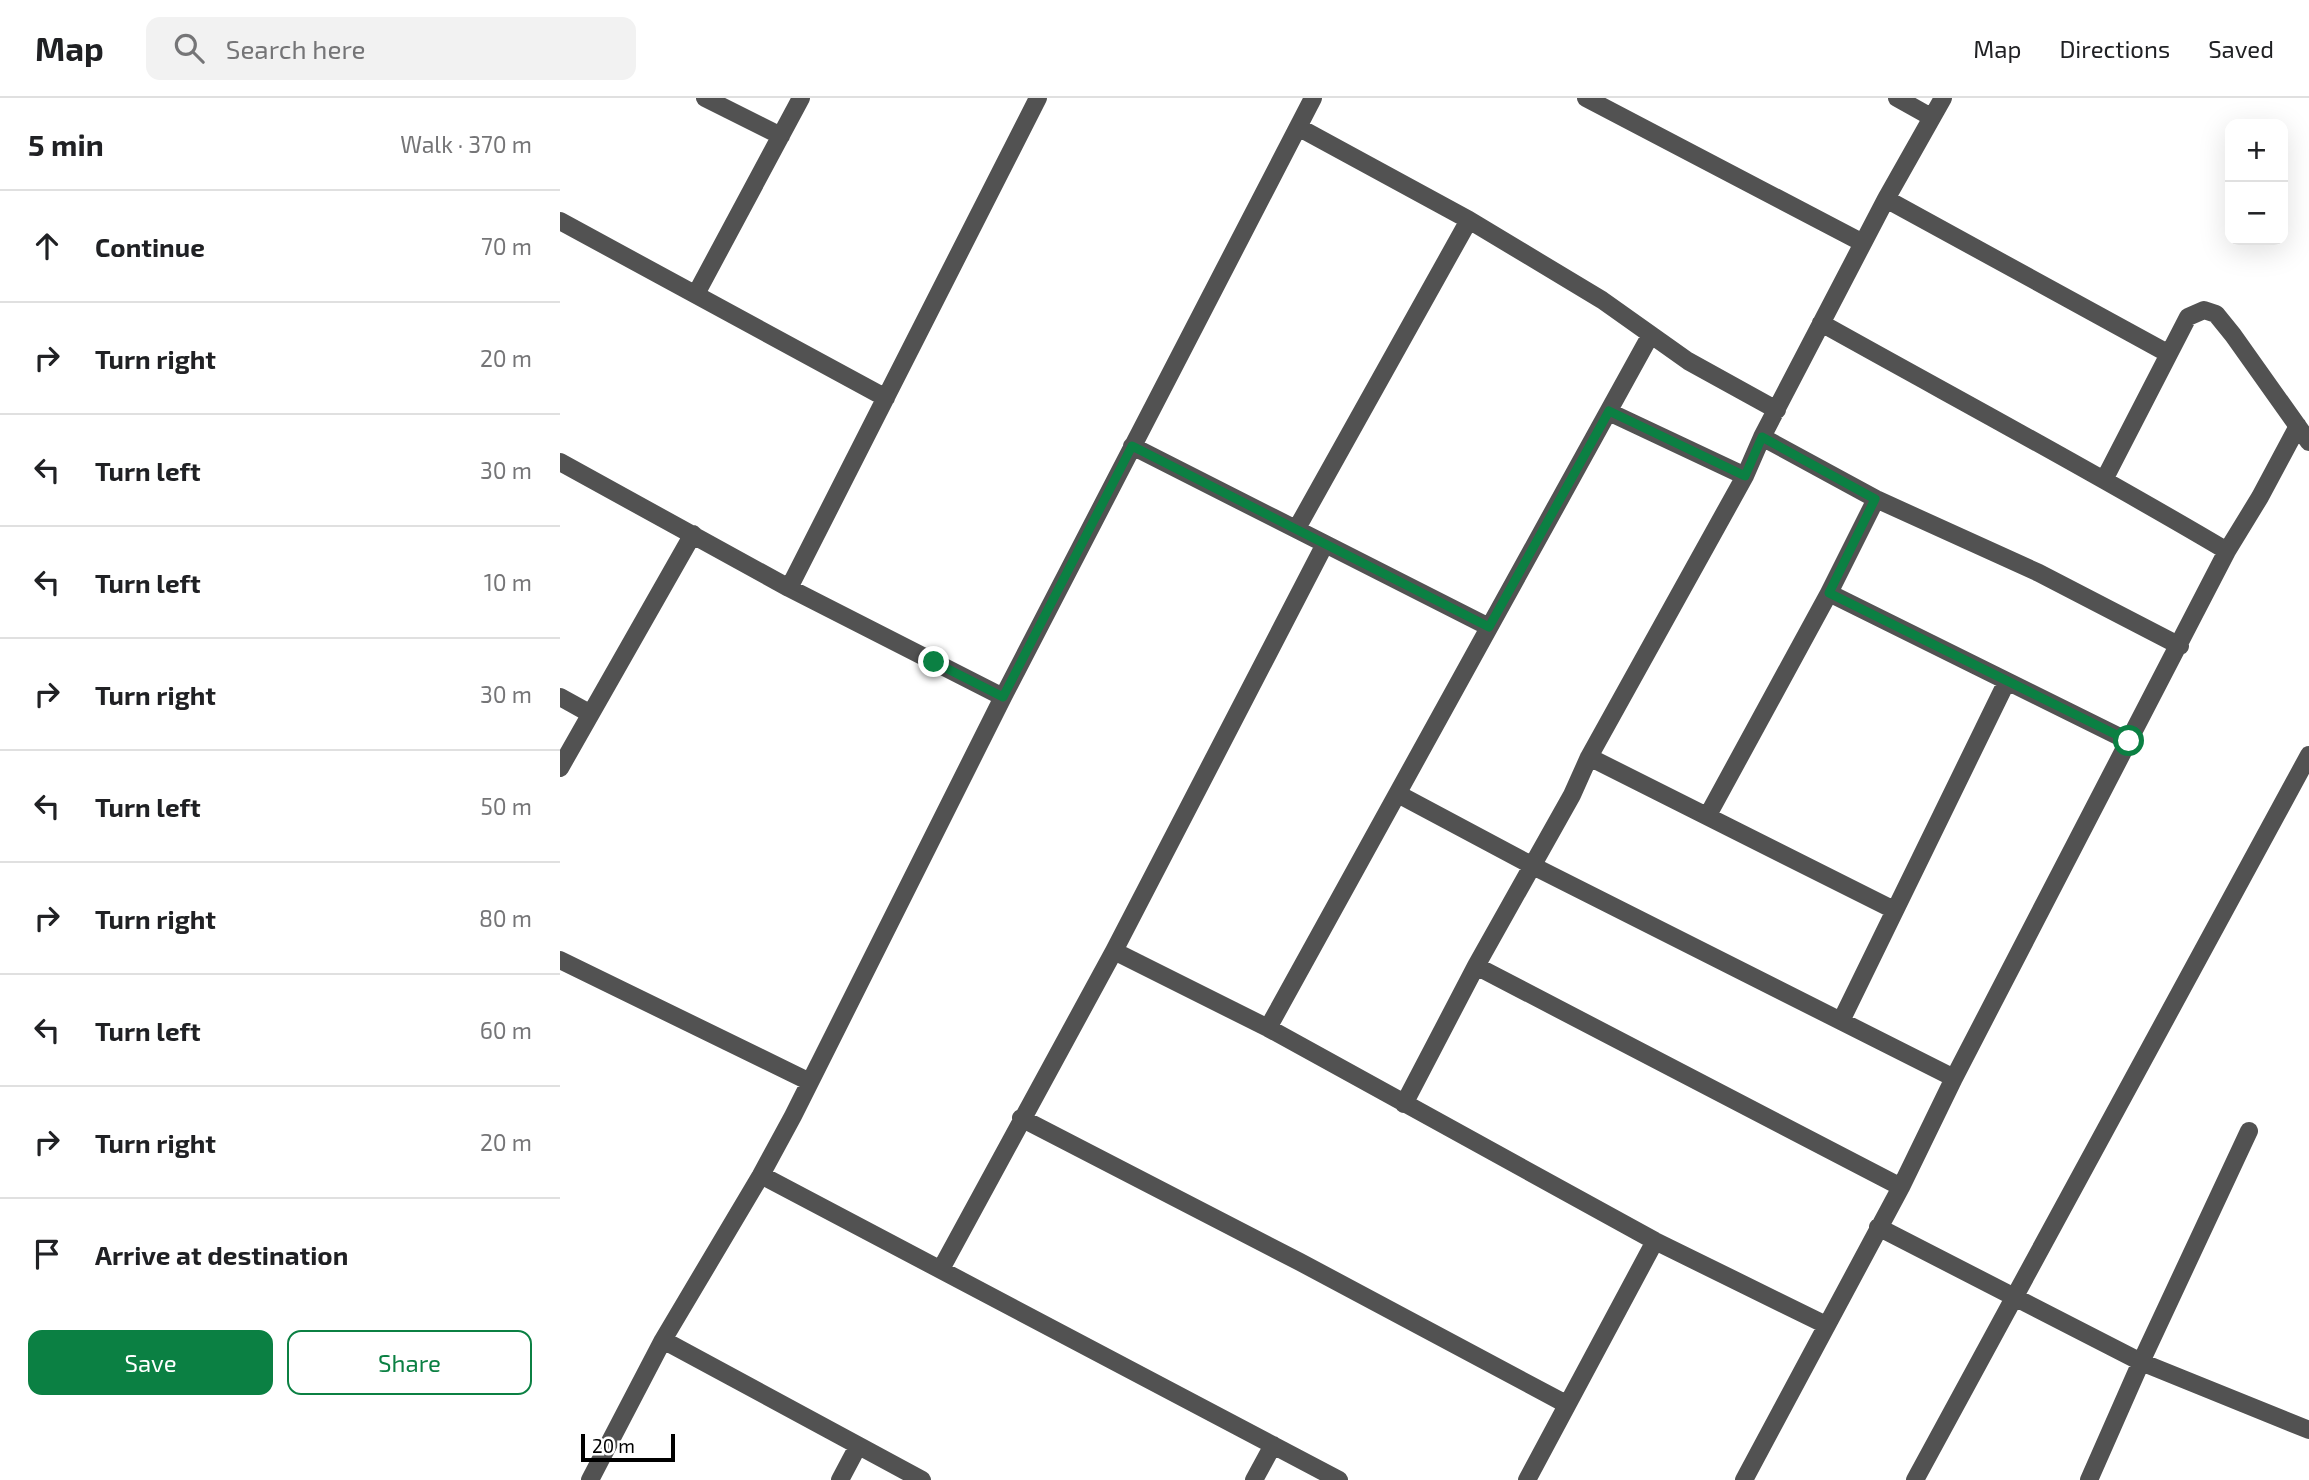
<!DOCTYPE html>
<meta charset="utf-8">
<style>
:root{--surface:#fff;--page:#f2f2f2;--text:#202124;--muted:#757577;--line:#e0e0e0;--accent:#0b8043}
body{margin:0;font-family:"Exo 2",sans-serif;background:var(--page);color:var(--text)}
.controls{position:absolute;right:21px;top:21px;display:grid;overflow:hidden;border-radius:14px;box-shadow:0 7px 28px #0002}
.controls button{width:63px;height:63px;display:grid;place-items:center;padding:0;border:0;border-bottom:2px solid var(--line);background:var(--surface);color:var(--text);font:35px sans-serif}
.scale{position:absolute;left:21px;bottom:18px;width:94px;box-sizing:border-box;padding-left:7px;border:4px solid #000;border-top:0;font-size:19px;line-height:24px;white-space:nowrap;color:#000;-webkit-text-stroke:5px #fff;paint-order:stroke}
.stop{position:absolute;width:21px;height:21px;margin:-16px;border:5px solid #0b8043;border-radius:50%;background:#fff}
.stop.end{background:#0b8043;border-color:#fff;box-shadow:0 2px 7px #0008}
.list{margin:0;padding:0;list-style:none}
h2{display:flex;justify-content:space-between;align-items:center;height:91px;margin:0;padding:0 28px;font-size:30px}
h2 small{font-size:23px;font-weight:400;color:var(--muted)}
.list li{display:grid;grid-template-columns:46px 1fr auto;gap:21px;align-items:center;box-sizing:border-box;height:112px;padding:0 28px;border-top:2px solid var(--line)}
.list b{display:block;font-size:26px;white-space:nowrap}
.list em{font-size:23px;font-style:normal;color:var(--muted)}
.actions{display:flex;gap:14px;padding:21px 28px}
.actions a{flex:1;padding:16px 0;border:2px solid var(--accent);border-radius:14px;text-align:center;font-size:24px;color:var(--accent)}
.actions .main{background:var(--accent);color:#fff}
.icon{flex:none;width:38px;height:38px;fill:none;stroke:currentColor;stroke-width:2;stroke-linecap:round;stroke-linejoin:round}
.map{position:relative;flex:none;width:1749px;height:1382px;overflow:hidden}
header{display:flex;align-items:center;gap:42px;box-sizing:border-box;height:98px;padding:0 35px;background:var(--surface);border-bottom:2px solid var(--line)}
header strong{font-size:33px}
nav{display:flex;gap:38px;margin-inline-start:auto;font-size:24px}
.search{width:490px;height:63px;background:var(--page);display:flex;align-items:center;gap:18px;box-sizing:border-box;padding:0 24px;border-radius:14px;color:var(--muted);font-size:26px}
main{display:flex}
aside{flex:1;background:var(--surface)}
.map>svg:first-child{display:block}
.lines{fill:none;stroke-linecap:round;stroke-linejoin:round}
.minor{stroke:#525252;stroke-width:18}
.route{stroke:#0b8043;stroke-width:9}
</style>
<header>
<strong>Map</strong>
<div class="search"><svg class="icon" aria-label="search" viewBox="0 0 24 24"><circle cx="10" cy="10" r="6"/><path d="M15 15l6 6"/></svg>Search here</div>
<nav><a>Map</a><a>Directions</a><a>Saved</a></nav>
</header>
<main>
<aside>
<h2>5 min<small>Walk · 370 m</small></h2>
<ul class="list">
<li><svg class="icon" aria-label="ahead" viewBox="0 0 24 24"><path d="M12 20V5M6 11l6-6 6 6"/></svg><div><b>Continue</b></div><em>70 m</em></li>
<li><svg class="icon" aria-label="right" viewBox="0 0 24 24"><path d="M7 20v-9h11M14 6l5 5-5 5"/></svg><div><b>Turn right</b></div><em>20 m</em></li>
<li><svg class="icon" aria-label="left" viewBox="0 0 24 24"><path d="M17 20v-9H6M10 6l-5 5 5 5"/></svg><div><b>Turn left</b></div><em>30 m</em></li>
<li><svg class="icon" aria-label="left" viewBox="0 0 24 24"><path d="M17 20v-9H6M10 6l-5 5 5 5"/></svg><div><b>Turn left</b></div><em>10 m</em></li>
<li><svg class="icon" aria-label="right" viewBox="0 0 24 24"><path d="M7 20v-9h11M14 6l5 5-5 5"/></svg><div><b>Turn right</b></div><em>30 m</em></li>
<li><svg class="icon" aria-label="left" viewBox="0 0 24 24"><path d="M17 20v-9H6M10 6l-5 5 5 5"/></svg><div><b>Turn left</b></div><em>50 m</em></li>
<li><svg class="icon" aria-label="right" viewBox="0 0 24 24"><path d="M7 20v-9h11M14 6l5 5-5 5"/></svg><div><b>Turn right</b></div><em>80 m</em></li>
<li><svg class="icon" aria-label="left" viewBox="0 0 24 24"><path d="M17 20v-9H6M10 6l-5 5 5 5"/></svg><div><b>Turn left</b></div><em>60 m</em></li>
<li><svg class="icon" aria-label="right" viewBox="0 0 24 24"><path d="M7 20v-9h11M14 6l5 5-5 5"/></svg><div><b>Turn right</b></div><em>20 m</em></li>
<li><svg class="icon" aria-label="arrive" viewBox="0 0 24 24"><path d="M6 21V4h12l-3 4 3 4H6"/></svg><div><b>Arrive at destination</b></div></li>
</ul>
<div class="actions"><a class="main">Save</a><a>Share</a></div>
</aside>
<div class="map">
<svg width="1749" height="1382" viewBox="0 0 1749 1382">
<rect width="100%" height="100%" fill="#fff"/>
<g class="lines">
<path class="minor" d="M145,0L221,38
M1026,0L1303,145
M1337,0L1371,19
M738,29L909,122L1042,202L1128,263L1217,312
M1326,101L1609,256
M0,123L326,300
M136,196L241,0
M1261,225C1397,301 1534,374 1667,453
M1049,314L1185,378
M1202,339L1316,401L1479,475L1620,548
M572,348L929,529
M0,364L229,490L443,599
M1545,380L1628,219L1644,212L1656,216L1673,237L1749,344
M737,430L909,122
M229,490L478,0
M1269,495L1568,643
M0,599L29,615
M1029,659L1334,812
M0,670L133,436
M838,696L973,768L1394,980
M1148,717L1269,495L1316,401
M554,853L708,930L1095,1143L1266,1227
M0,862L250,984
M916,868L1341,1089
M1281,923L1447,583
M708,930L1090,238
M844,1006L916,868L1012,697L1029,659L1185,378L1202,339L1326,101L1383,0
M461,1020L740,1164L1006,1306
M201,1077L779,1382
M1318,1129L1581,1264L1749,1332
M381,1171L554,853L765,446
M103,1242L362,1382
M30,1382L103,1242L201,1077L233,1018L443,599L753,0
M280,1382L298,1348
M694,1382L713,1347
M967,1382L1095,1143
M1184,1382L1341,1089L1394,980L1667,453L1700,399L1738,328
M1355,1382L1749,657
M1529,1382L1581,1264L1689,1033"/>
</g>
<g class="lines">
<path class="route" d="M374,564L443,599L572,348L929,529L1049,313L1185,378L1202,339L1315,401L1269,495L1569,643"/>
</g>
</svg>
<div class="controls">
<button>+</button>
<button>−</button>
</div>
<div class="scale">20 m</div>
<div class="stop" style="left:1569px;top:643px"></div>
<div class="stop end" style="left:374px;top:564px"></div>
</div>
</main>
